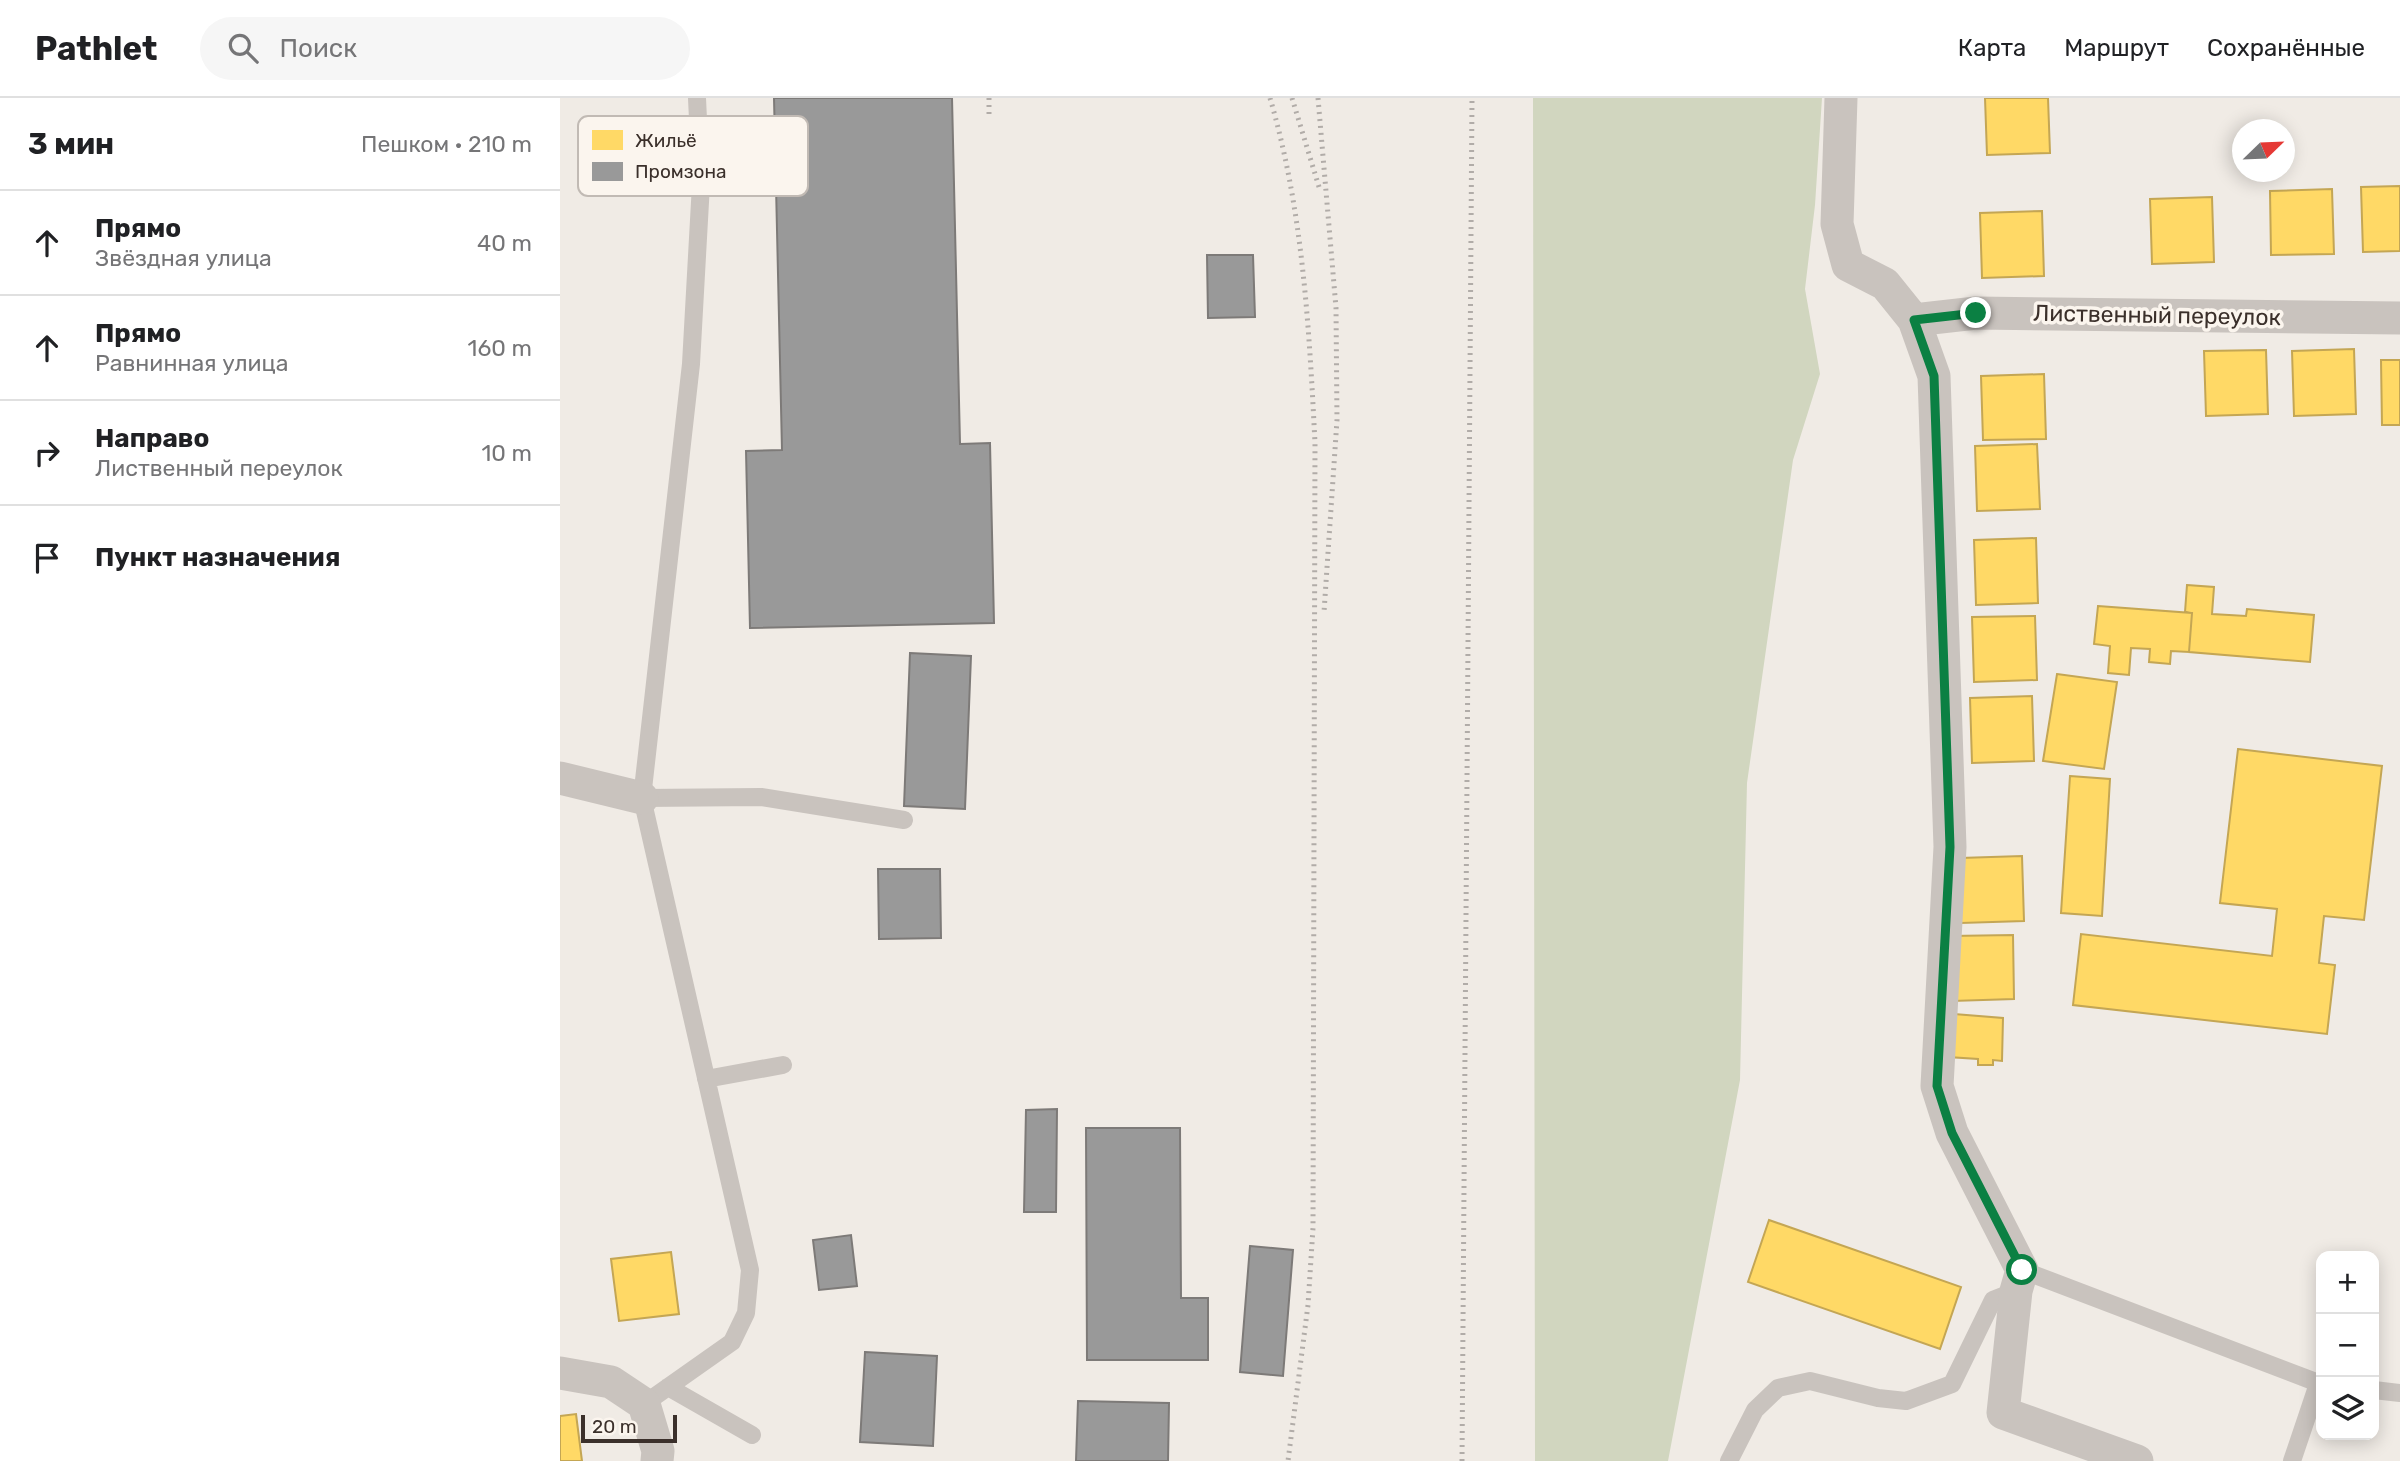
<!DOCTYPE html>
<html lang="ru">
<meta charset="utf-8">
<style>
:root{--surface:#fff;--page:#f6f6f6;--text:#202124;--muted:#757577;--line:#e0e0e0}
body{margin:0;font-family:Rubik,sans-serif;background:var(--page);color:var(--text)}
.controls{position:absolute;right:21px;bottom:21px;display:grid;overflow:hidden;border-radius:14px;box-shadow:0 4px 18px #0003}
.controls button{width:63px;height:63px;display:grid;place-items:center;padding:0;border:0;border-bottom:2px solid var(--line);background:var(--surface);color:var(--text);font:35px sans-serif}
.compass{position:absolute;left:1672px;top:21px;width:63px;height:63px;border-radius:50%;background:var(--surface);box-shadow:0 4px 18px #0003;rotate:67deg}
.scale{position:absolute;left:21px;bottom:18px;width:96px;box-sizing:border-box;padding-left:7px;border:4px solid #3b302b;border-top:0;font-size:19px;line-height:24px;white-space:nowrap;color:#3b302b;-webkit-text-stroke:5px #fbf5ee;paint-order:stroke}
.stop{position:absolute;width:21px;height:21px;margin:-16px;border:5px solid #0b8043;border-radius:50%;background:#fff}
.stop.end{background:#0b8043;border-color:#fff;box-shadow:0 2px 7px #0008}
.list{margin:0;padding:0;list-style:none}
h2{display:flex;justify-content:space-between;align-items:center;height:91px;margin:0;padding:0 28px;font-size:30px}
h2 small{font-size:23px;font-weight:400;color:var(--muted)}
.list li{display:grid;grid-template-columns:46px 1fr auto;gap:21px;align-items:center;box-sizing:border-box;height:105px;padding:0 28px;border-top:2px solid var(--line)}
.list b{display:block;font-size:26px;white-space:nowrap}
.list p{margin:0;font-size:23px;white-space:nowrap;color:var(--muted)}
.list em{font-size:23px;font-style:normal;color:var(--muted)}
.icon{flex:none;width:38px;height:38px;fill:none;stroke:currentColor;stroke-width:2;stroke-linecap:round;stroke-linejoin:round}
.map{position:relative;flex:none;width:1840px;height:1363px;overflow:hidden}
header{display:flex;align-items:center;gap:42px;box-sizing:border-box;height:98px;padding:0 35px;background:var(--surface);border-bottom:2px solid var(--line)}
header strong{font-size:33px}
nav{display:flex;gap:38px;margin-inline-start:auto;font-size:24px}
.search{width:490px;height:63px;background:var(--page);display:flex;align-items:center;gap:18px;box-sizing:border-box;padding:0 24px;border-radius:38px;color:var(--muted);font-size:26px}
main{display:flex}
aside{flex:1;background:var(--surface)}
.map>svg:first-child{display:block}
.green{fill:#d1d6bf}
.homes{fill:#ffd966;stroke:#c4a654;stroke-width:2}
.industry{fill:#999;stroke:#7d7a78;stroke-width:2}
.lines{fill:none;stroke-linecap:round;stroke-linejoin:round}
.lane{stroke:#c9c3be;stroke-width:18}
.street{stroke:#c9c3be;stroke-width:33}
.rail{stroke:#b1aca8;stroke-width:5;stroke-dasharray:2 5;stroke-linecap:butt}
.route{stroke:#0b8043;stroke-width:9}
.labels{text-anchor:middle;stroke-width:7;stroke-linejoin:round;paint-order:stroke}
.street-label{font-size:23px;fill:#3b302b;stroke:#fbf5ee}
.key{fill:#fbf5ee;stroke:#c1bab4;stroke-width:2}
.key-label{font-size:19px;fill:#3b302b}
</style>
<header>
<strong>Pathlet</strong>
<div class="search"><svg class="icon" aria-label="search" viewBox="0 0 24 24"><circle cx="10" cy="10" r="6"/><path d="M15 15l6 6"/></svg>Поиск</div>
<nav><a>Карта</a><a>Маршрут</a><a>Сохранённые</a></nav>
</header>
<main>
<aside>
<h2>3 мин<small>Пешком · 210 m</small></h2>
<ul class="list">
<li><svg class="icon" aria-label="ahead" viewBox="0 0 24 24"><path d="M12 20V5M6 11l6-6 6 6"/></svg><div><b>Прямо</b><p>Звёздная улица</p></div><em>40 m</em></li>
<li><svg class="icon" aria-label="ahead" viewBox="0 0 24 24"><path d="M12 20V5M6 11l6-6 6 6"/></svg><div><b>Прямо</b><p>Равнинная улица</p></div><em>160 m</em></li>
<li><svg class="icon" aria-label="right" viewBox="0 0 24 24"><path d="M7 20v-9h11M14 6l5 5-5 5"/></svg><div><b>Направо</b><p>Лиственный переулок</p></div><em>10 m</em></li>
<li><svg class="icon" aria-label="arrive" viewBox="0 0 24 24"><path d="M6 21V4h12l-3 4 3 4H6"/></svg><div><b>Пункт назначения</b></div></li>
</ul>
</aside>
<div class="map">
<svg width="1840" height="1363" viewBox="0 0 1840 1363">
<rect width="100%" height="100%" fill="#f0ebe5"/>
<path class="green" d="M973,0H1262L1255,107L1245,191L1260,276L1233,362L1187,685L1180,982L1108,1363H975Z"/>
<path class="homes" d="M1425,0H1488L1490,55L1427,57Z
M1840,88V153L1803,154L1801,89Z
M1772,91L1774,156L1711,157L1710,93Z
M1652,99L1654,164L1592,166L1590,101Z
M1482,113L1484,178L1422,180L1420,115Z
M1794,251L1796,316L1734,318L1732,253Z
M1706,252L1708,316L1646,318L1644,253Z
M1821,262H1840V327H1822Z
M1484,276L1486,341L1423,342L1421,278Z
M1477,346L1480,411L1417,413L1415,348Z
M1476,440L1478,505L1416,507L1414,442Z
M1627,487L1654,489L1652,516L1686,518L1687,511L1754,517L1750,564L1629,554L1632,515L1625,514Z
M1538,508L1632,515L1629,554L1611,553L1610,566L1589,564L1590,551L1571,550L1569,577L1548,575L1550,548L1534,546Z
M1475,518L1477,582L1414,584L1412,519Z
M1497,576L1557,584L1544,671L1483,663Z
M1472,598L1474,663L1412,665L1410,600Z
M1678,651L1822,668L1804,822L1764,818L1759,865L1775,867L1767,936L1513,907L1521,836L1712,858L1717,811L1660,805Z
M1510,678L1550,681L1542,818L1501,815Z
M1462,758L1464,823L1401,825L1400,760Z
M1453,837L1454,901L1392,903L1390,838Z
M1394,916L1443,920L1442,963L1433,962V967H1418V961L1388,959Z
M1209,1122L1401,1189L1380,1251L1188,1184Z
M111,1154L119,1216L59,1223L51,1161Z
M16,1316L22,1363H0V1318Z"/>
<path class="industry" d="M214,0H392L400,346L430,345L434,525L190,530L186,353L222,352Z
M647,157H693L695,219L648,220Z
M350,555L411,558L405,711L344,708Z
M318,771H380L381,840L319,841Z
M497,1011L496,1114H464L466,1012Z
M526,1030H620L621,1200H648V1262H527Z
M291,1137L297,1188L259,1192L253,1142Z
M690,1148L733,1152L723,1278L680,1274Z
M305,1254L377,1258L373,1348L300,1344Z
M518,1303L609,1305L608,1363H516Z"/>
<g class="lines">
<path class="lane" d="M82,700L201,699L344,722
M146,981L223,967
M1462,1172L1761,1286
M108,1289L192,1337
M1814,1292L1840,1295
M84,1306L172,1244L186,1215L190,1172L82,700L131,266L141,86L137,0
M1169,1363L1195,1312L1218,1290L1250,1283L1318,1300L1346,1303L1392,1286L1433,1202L1456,1193
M1732,1363L1758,1286"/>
<path class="street" d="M1281,0L1277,126L1288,167L1325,186L1354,222L1374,278L1390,749L1377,988L1392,1035L1462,1172L1456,1193L1443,1315L1577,1363
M1354,222L1416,215L1840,220
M0,680L82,700
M0,1275L51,1284L84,1306L98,1353L97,1363"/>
<path class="rail" d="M710,0C743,113 749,228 755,345L753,1130L748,1207L728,1363
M732,0L759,89
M758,0L776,210L777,322L764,514
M429,16V0
M902,1363L912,0"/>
</g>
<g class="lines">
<path class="route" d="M1416,215L1354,222L1374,278L1390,749L1377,988L1392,1035L1462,1172"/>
</g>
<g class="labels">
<g class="street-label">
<text transform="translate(1597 217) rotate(1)" y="8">Лиственный переулок</text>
</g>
</g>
<rect x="18" y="18" width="230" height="80" rx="10" class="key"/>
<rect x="32" y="32" width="31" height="20" fill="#ffd966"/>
<rect x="32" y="64" width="31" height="19" fill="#999"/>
<g class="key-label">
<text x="75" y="49">Жильё</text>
<text x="75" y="80">Промзона</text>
</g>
</svg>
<div class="controls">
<button>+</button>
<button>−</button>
<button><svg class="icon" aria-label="layers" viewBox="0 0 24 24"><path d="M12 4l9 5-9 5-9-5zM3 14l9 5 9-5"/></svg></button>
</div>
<svg class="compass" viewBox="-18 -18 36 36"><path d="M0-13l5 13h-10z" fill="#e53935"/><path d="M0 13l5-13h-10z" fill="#757577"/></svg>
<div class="scale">20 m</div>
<div class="stop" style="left:1462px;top:1172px"></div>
<div class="stop end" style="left:1416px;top:215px"></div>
</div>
</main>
